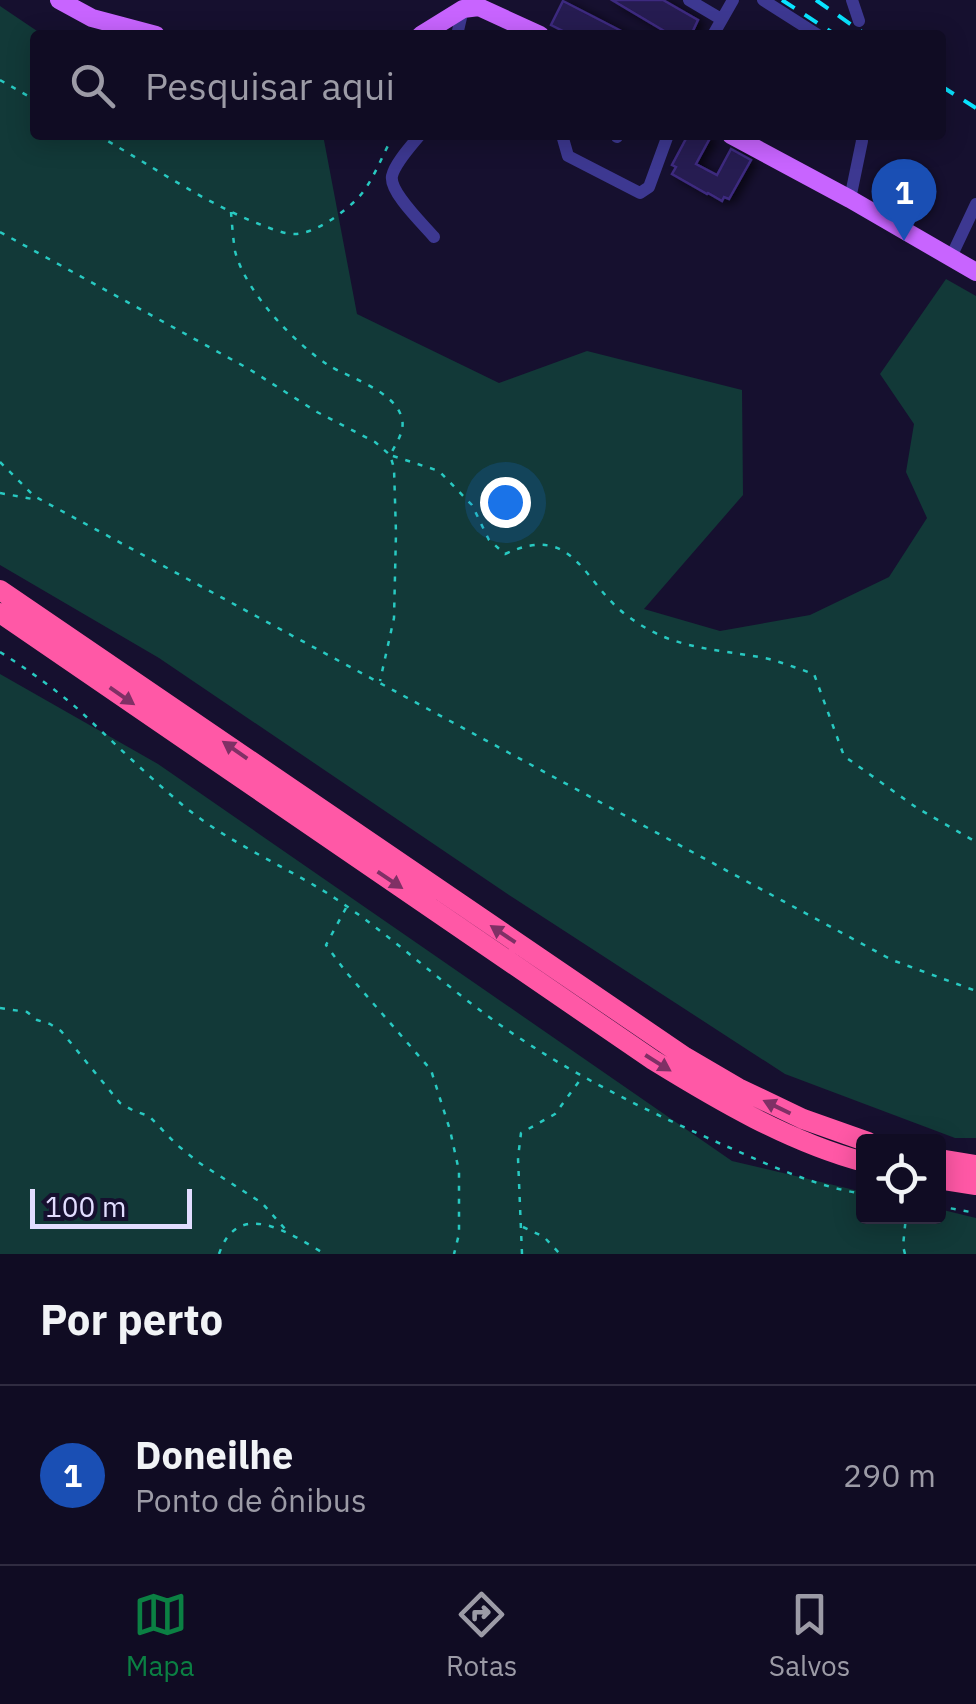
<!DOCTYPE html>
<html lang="pt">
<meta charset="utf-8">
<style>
:root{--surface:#100c23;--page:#1e1a30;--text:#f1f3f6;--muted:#9c9ba6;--line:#302c41;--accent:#0b8043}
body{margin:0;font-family:"IBM Plex Sans",sans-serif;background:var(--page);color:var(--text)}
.controls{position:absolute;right:30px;bottom:30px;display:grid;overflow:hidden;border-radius:10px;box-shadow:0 5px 25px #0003}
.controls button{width:90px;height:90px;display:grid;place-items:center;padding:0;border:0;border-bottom:2px solid var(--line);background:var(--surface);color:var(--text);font:50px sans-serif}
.scale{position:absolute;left:30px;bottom:25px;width:162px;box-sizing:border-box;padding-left:10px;border:5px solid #e2ddff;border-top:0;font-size:28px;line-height:35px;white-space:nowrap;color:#e2ddff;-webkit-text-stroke:8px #16102f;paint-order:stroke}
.you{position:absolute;left:505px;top:502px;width:35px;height:35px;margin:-25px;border:8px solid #fff;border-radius:50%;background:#1a73e8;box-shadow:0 0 0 15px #1a73e833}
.badge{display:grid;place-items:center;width:65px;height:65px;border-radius:50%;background:var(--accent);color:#fff;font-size:32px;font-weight:700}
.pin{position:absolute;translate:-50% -82px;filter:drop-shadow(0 2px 5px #0008)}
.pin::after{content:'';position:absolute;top:52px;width:35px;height:30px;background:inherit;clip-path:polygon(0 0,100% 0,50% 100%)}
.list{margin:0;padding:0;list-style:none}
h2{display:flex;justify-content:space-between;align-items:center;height:130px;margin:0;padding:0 40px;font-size:42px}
h2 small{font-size:32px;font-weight:400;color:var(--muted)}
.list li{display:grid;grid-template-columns:65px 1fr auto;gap:30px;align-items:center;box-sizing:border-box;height:180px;padding:0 40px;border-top:2px solid var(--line)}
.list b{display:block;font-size:38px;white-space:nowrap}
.list p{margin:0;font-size:32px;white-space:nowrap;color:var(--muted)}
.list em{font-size:32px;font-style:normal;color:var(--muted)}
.icon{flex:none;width:55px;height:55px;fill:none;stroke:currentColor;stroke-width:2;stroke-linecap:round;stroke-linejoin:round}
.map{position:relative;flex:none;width:976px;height:1254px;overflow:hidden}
.search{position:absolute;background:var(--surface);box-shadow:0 5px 25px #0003;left:30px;right:30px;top:30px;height:110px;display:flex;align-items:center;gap:25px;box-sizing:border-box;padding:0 35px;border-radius:10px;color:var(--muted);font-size:38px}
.sheet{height:310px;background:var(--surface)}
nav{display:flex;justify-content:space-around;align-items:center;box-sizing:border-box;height:140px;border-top:2px solid var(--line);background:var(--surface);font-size:28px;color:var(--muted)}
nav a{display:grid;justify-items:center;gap:5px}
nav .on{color:var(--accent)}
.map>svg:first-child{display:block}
.green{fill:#123938}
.building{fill:#261a51;stroke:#3d2b7f;stroke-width:2.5;filter:url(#shadow)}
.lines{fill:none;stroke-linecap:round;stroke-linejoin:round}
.path{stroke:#28c9c1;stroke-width:2.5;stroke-dasharray:5 8;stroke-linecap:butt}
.minor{stroke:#3d3891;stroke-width:12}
.major{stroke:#c864ff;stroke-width:18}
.highway{stroke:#ff58a6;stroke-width:20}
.rail{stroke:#09e3ff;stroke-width:4;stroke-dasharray:15 12;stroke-linecap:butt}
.oneway{fill:#7f3065}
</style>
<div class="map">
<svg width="976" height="1254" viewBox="0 0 976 1254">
<defs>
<filter id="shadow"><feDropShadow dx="5.5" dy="3" stdDeviation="5" flood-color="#0009"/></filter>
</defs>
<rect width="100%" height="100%" fill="#16102f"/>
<path class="green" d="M0,6L43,35H35V135H323L357,314L499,383L587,351L742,390L743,495L644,609L720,631L810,615L889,577L927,518L906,472L914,424L880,374L946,279L976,296V1138H955L785,1074L509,895L159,658L0,565Z
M0,674L158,764L732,1161L863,1192L864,1216H938L939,1209L976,1218V1254H0Z"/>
<path class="building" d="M612,0H663L698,20L691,35H671Z
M563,1L600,20L629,35H571L551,25Z
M688,135H706L710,138L696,164L717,175L731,149L751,160L729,199L724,197L722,201L708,193L707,194L672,174L676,167L672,165Z"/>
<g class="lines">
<path class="path" d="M0,80L35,100
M97,135C151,165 201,201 259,224C270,228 283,234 295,234C316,233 341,214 355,201C373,184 381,156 394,135
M231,212C232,224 233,238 235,251C245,291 293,342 328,365C349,378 396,391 402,419C405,431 396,444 390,455L439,471L472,505L489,540L505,554C576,521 583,585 629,617C675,651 716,648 769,659C784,663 799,669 814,674L844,756L917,808L976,842
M0,232L249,369L317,412L375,442L390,455L394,468L396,533L394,618L380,681
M0,462L34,496L892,960L976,991
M0,493L38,500
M0,652C27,669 55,689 79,710C114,743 148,776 185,807C228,842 280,864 327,893C380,927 427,970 477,1008C553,1066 642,1109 728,1147C771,1166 817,1187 864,1194
M346,908L326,945L346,972L431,1070L450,1130L459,1171V1234L454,1254
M0,1008L27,1012L37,1020L50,1024L61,1031L120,1103L134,1111L149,1116L176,1144L198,1162L262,1203L286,1230
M938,1206L976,1213
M523,1227L544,1237L560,1254
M219,1254C238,1197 291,1234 325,1254
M522,1254L518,1158L521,1133L555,1114L583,1076
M905,1254L903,1246L906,1216"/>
<path class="minor" d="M689,0L721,19
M763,0L818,35
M852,0L859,21
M457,35L463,9
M713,35L733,0
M420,135C411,146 395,163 392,176C389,192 423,224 434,237
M562,135L568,156L640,193L649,187L668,135
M617,137L618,135
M850,199L862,141L861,135
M951,257L976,204"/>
<path class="major" d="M59,0L92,18L156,35
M421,35L463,9L479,7L540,35
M731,135L850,199L976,272"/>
<path class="highway" d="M0,590L685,1057L738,1088L803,1119L868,1142
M0,613L653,1060C718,1100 789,1142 864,1162
M938,1159L976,1165
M938,1179L976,1185"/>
<path class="rail" d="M782,0L836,35
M816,0L866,35
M941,86L976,108"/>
</g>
<defs><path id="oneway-solid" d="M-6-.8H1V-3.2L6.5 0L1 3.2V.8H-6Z" transform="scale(2.5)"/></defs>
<g class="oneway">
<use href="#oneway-solid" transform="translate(122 696) rotate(35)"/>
<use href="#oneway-solid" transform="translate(235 750) rotate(-145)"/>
<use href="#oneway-solid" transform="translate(390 880) rotate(34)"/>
<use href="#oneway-solid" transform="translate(503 934) rotate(-146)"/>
<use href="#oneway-solid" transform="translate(658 1063) rotate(32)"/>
<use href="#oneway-solid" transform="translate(777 1107) rotate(-154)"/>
</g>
</svg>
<div class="controls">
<button><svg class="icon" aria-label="locate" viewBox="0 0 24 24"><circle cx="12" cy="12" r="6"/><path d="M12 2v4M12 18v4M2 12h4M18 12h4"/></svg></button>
</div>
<div class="scale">100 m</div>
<div class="you"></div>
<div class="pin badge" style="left:904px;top:241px;background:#1a4fb4">1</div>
<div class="search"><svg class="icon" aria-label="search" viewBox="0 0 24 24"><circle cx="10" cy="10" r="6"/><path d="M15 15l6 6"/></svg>Pesquisar aqui</div>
</div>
<section class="sheet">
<h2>Por perto<small></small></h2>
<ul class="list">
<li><span class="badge" style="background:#1a4fb4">1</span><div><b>Doneilhe</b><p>Ponto de ônibus</p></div><em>290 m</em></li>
</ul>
</section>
<nav>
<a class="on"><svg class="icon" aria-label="map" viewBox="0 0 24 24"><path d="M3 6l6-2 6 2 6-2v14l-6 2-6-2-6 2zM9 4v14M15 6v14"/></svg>Mapa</a>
<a><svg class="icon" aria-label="directions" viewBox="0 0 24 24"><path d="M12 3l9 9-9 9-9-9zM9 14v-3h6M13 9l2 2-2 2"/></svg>Rotas</a>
<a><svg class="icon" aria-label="saved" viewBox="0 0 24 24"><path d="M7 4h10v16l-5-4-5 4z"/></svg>Salvos</a>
</nav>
